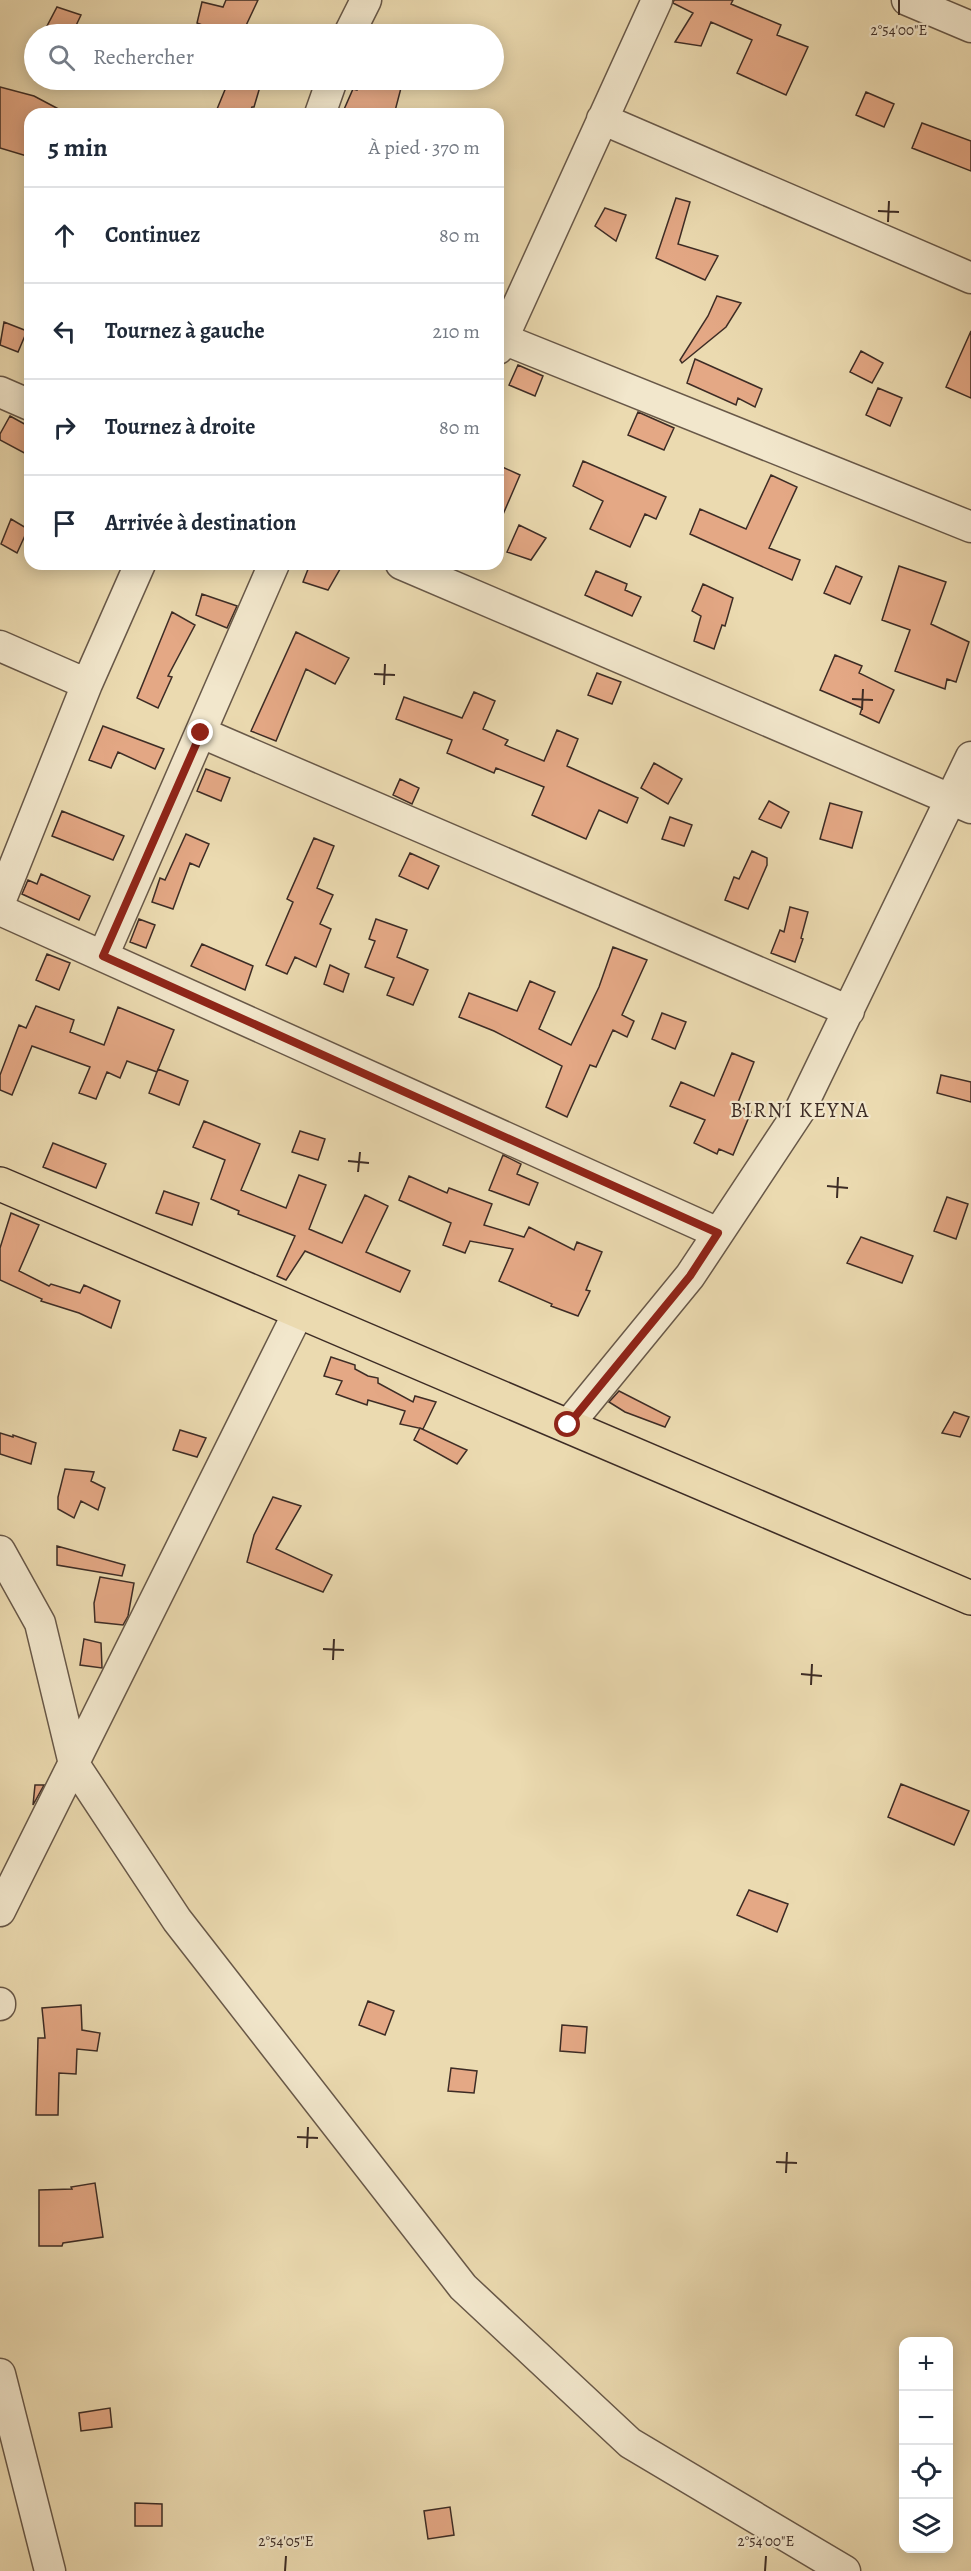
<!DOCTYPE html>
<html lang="fr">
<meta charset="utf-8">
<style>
:root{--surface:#fff;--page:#f6f6f7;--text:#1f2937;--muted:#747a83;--line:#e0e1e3}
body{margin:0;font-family:Alegreya,serif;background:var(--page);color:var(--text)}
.controls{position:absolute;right:18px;bottom:18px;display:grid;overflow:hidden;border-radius:12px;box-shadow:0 3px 15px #0003}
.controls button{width:54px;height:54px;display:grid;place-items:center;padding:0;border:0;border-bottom:2px solid var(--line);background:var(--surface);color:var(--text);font:30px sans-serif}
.stop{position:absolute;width:18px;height:18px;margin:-14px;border:4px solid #8f2418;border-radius:50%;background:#fff}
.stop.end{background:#8f2418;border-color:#fff;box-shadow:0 2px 6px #0008}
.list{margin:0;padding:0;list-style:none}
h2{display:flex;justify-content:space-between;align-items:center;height:78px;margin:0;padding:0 24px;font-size:26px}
h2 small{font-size:20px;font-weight:400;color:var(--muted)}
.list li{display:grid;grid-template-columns:39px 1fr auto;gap:18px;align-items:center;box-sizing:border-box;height:96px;padding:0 24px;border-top:2px solid var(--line)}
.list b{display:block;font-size:22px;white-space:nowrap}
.list em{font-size:20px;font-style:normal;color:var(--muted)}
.icon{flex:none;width:33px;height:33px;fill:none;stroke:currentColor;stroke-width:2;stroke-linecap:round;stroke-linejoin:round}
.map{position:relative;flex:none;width:971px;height:2571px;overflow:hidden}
.search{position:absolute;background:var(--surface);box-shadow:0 3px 15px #0003;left:24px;top:24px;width:480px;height:66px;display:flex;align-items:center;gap:15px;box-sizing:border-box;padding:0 21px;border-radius:33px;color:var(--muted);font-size:22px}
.panel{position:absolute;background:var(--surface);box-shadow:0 3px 15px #0003;left:24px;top:108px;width:480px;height:462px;border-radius:18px}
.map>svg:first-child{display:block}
.building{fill:#e4a885;stroke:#3d2c25;stroke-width:1.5}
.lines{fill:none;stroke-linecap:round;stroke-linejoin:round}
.minor-casing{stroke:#685848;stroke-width:33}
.highway-casing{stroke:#3d2c25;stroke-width:36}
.minor{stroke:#f2e7cc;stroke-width:30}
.highway{stroke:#ebdab0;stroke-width:33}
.route{stroke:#8f2418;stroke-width:8}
.ticks{fill:none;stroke:#3d2c25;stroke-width:2}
.labels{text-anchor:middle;stroke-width:4.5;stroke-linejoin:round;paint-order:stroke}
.quarter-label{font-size:21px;letter-spacing:1.5px;fill:#3d2c25;stroke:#f2e7cc}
.ticks-label{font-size:15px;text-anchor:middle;fill:#3d2c25;stroke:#f2e7cc;stroke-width:4.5;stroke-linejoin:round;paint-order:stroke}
</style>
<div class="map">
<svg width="971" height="2571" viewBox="0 0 971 2571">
<rect width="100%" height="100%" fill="#ebdab0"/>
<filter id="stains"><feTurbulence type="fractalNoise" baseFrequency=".00333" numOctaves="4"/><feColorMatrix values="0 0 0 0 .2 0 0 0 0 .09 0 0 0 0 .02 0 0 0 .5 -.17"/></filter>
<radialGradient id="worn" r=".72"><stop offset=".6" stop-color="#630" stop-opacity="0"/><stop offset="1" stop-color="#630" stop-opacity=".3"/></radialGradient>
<path class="building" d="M226,0H258L242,34H225L197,23L202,2L223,7Z
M674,0H733L731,4L781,25L777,35L808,47L786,95L737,73L752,40L711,22L701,46L675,42L693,13L673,3Z
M57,7L81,15L72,34H59L46,28Z
M229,80H262L254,107H252L249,114H215Z
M360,80H376L401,88L395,111L390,110L388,114H342L353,89L357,90Z
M0,87L34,96L68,114H30V157L0,148Z
M866,92L894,104L884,127L856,115Z
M922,123L971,141V171L912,148Z
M676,198L690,202L678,244L718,256L705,280L656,258Z
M605,208L626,215L616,241L595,226Z
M717,296L741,303L726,327L682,363L680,360L708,316Z
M4,322L27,331L18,352L0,345Z
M971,331V398L946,387Z
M861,351L883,363L872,383L850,372Z
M695,359L762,389L755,407L738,398L736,405L687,383Z
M518,365L543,376L535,396L509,385Z
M878,388L902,398L890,426L866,415Z
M638,412L674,428L664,450L628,435Z
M10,416L30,427V456L0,440V434Z
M583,461L666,497L656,519L645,514L630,547L590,529L603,501L573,486Z
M498,465L520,475L498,526Z
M771,475L797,487L769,548L800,560L792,580L690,534L700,509L746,529Z
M11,519L28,529L17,553L1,544Z
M519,525L546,538L531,560L507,552Z
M310,564H330L340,569L328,590L303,582Z
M836,566L862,577L850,604L824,593Z
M899,566L946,582L931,624L969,642L956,682L947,679L945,689L895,671L910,630L882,620Z
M596,571L627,584L625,590L641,597L632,616L585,595Z
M703,584L733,598L725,626L722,625L714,649L694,641L701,616L692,611Z
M202,594L237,606L227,628L196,615Z
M172,612L195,625L168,676L172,677L158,708L137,698Z
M296,632L349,658L335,684L306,669L276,741L251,731Z
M835,655L862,666L859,673L894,690L879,723L860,714L862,708L820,690Z
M597,673L621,682L612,704L588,695Z
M474,692L495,701L483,729L508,740L505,745L544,761L557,730L578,739L567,766L638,798L627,823L599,810L586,839L532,815L544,787L496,768L494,773L447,753L452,740L396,719L404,697L462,718Z
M103,726L164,749L155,769L118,752L111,768L89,760Z
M654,763L682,779L668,804L641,788Z
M206,769L230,778L221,801L197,791Z
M400,779L419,788L412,804L393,795Z
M769,801L789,812L781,828L759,819Z
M830,803L862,812L852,848L820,839Z
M62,811L124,836L113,860L52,836Z
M670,817L692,825L684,846L662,839Z
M186,834L209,844L199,867L190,863L173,909L152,902L160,878L165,880Z
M314,838L334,846L317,888L333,895L320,924L331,929L316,967L295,957L287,974L266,965L293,902L287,899Z
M752,851L767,858V865L748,909L725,900L734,877L739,879Z
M410,853L439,866L428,889L399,876Z
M41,874L90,896L79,920L22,894L28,880L37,884Z
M790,907L808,912L801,938L803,939L795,962L771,953L780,930L784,932Z
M139,919L155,925L146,948L130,942Z
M376,919L407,930L397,957L428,970L413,1005L387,995L394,978L365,967L375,941L369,939Z
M202,944L253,966L245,990L191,966Z
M613,947L647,960L622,1015L634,1021L627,1037L613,1030L596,1067L590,1065L567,1117L546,1107L562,1066L494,1031L459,1017L469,993L517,1011L530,981L555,992L539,1029L571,1045L599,987Z
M47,954L70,963L59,990L36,980Z
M330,965L349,974L343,992L324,984Z
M36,1006L74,1020L70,1032L104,1045L118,1007L174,1030L157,1072L127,1061L120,1078L107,1072L96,1099L79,1093L90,1067L32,1046L12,1095L0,1090V1075L19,1025L26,1028Z
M662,1013L686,1022L675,1049L652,1039Z
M732,1053L754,1062L737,1105L751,1112L733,1155L719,1149L717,1154L694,1143L705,1120L670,1106L681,1082L714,1096Z
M158,1069L188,1081L179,1105L149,1093Z
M941,1075L971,1082V1102L937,1093Z
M204,1121L260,1144L241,1190L286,1208L299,1175L326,1185L309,1229L342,1243L365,1195L388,1206L366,1252L410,1271L400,1292L305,1251L286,1280L277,1276L295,1236L238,1214L239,1211L211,1199L225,1160L193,1147Z
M300,1131L325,1139L318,1160L292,1152Z
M53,1143L106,1164L96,1188L43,1167Z
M503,1155L521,1164L517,1174L538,1183L529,1205L489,1190Z
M409,1176L447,1193L449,1188L492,1204L484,1225L524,1237L529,1227L574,1250L577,1242L602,1252L586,1290L590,1291L578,1316L551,1306L552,1304L499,1281L513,1249L470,1241L465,1253L443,1245L451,1223L399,1200Z
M164,1191L199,1203L192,1225L156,1213Z
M947,1197L968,1204L956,1239L934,1231Z
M11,1213L39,1225L19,1271L49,1286L51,1284L80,1293L84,1285L120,1301L111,1328L79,1313L41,1301L42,1299L0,1280V1248Z
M861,1237L913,1256L902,1283L847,1263Z
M331,1357L355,1365V1369L368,1376L378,1378V1383L413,1402L415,1396L436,1402L423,1429L400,1424L405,1411L368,1400L367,1405L336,1394L342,1381L324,1376Z
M619,1391L670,1417L665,1427L625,1412L609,1402Z
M954,1412L969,1417L960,1437L942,1433Z
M420,1428L467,1450L457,1464L414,1440Z
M180,1430L206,1438L197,1457L173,1450Z
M0,1433L13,1437V1435L36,1443L31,1464L0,1454Z
M65,1469L94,1472L91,1481L105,1488L98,1510L81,1501L74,1518L58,1509V1497Z
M273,1497L301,1506L276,1549L332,1575L323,1592L247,1562L254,1535Z
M57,1546L125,1565L122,1576L57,1565Z
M100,1577L134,1583L128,1616L123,1625L95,1622L94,1603Z
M84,1639L101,1643L102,1668L80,1665Z
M901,1784L969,1811L954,1845L888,1817Z
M35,1785H44L33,1805Z
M749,1890L788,1904L777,1932L737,1915Z
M368,2001L394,2011L385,2035L359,2025Z
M81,2005L82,2030L100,2033L97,2051L77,2049L76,2074L59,2073L58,2115H36L38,2038H45L42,2008Z
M562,2025L587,2027L585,2053L560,2051Z
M451,2068L477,2071L474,2093L448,2091Z
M95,2183L103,2237L63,2243L62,2246H39V2190L72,2189L71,2187Z
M110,2408L112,2427L81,2431L79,2413Z
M135,2503L162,2504V2526H135Z
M450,2507L454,2535L428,2539L424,2511Z"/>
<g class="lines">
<defs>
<path id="minor" d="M907,0L971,27
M349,34L366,0
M320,114L332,80
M602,119L971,278
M503,339L971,527
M498,349L657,0
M0,392L30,405
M401,564L971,808
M0,646L87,684
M202,733L849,1011
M0,902L87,684L140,564
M0,910L718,1233
M103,956L274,564
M568,1425L690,1276L800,1110L971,757
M0,1551L40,1623L74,1764L177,1920L463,2287L630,2443L845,2571
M0,1911L299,1311
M0,2003V2005
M0,2374L50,2571"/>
<path id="highway" d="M0,1184L971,1598"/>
</defs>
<use href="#minor" class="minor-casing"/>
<use href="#highway" class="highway-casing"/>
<use href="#minor" class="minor"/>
<use href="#highway" class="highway"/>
</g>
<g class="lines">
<path class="route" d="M201,733L103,956L718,1233L690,1276L568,1425"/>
</g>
<path class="ticks" d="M899,15V0M878,211L899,212M888,222L889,201M374,674L395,675M384,685L385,664M852,699L873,700M862,710L863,689M348,1161L369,1163M358,1172L360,1152M827,1186L848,1188M837,1198L838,1177M323,1649L344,1650M333,1660L334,1639M801,1674L822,1676M811,1685L812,1664M297,2137L318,2138M307,2148L308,2127M776,2162L797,2163M786,2173L787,2152M285,2571L286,2556M765,2571L766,2556"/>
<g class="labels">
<g class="quarter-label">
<text x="800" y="1117">BIRNI KEYNA</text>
</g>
</g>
<g class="ticks-label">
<text x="899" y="35">2°54'00"E</text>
<text x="286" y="2546">2°54'05"E</text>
<text x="766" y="2546">2°54'00"E</text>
</g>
<rect width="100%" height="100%" filter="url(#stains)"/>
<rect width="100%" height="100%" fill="url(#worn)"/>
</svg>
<div class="controls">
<button>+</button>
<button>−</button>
<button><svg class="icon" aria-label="locate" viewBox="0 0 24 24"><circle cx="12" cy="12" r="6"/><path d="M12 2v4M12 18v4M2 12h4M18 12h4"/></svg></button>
<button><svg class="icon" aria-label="layers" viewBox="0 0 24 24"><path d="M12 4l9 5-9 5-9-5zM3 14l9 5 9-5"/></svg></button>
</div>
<div class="stop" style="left:568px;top:1425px"></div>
<div class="stop end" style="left:201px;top:733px"></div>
<div class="search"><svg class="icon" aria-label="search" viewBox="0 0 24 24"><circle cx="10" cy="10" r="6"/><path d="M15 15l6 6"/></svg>Rechercher</div>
<section class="panel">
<h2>5 min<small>À pied · 370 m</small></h2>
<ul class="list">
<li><svg class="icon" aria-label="ahead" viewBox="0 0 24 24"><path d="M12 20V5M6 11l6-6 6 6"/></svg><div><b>Continuez</b></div><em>80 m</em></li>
<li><svg class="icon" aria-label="left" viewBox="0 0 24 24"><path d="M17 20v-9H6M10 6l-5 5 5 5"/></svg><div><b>Tournez à gauche</b></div><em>210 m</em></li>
<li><svg class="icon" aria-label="right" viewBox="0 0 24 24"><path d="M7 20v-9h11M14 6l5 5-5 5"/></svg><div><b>Tournez à droite</b></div><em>80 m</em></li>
<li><svg class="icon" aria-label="arrive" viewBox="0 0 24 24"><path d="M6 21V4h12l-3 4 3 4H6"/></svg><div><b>Arrivée à destination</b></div></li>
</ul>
</section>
</div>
